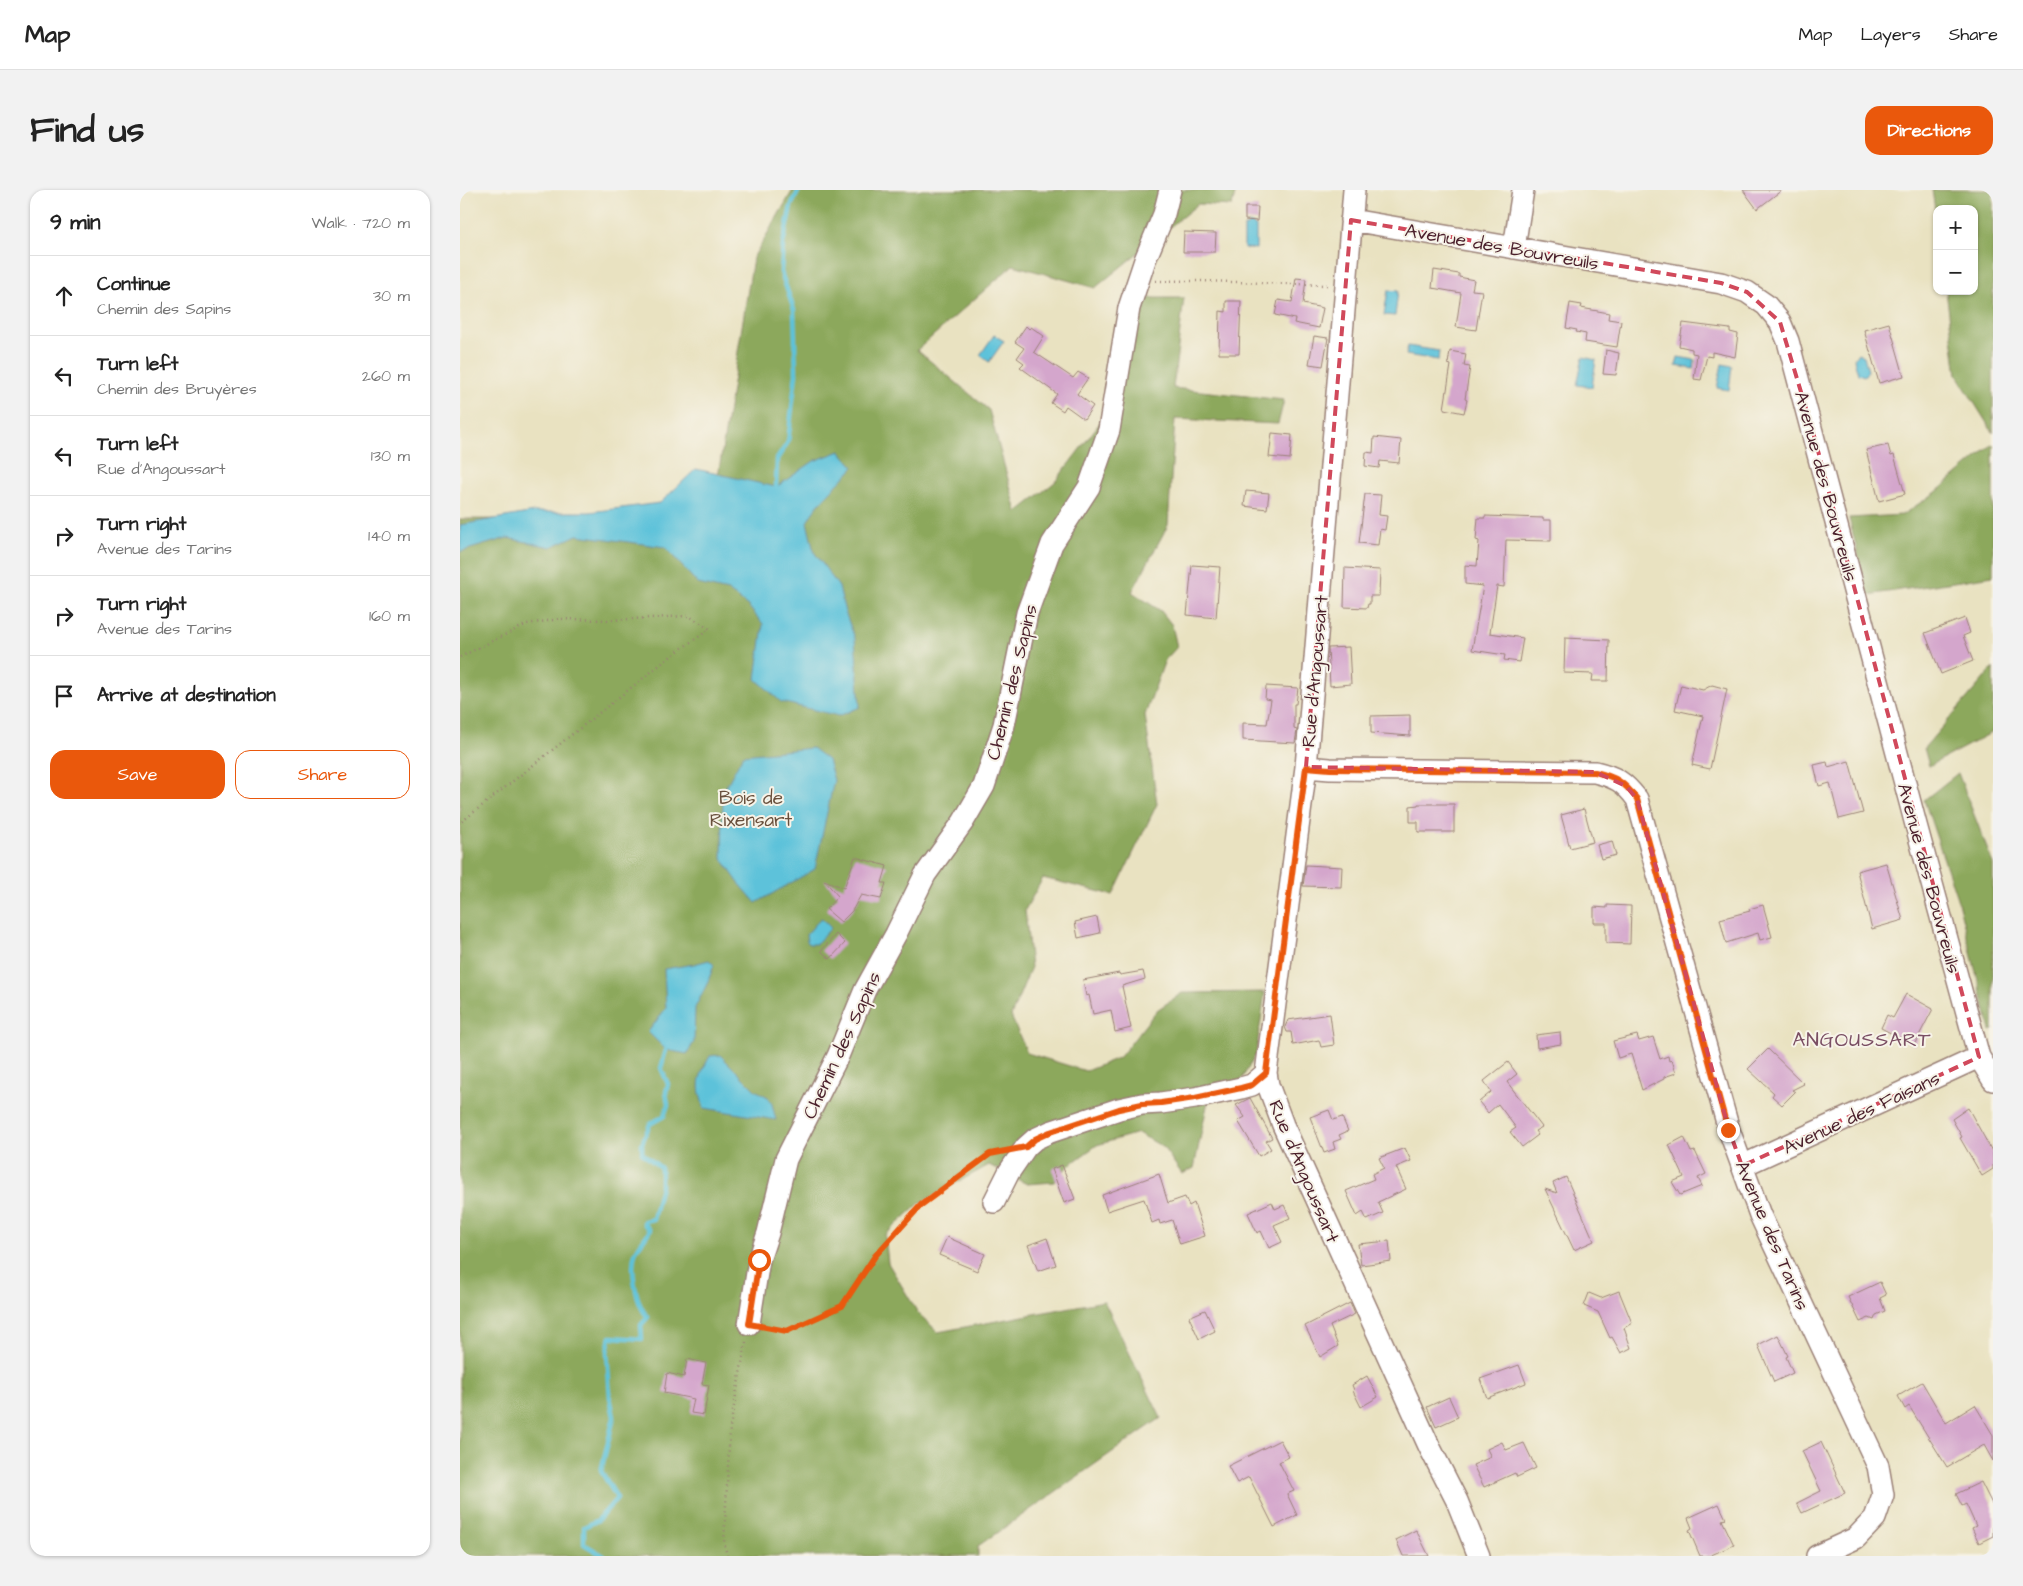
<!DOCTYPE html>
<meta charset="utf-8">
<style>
:root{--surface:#fff;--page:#f2f2f2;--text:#222;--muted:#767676;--line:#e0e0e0;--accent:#ea580c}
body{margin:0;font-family:"Architects Daughter",sans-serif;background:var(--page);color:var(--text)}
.controls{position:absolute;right:15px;top:15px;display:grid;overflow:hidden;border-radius:10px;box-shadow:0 1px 4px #0004}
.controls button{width:45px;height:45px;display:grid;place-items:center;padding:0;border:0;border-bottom:1px solid var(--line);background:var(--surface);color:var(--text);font:25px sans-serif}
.stop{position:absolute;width:15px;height:15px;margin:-11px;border:4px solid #ea580c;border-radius:50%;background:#fff}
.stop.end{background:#ea580c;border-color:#fff;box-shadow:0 1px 5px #0008}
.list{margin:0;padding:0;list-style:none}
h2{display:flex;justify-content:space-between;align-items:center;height:65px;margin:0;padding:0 20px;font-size:21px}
h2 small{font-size:16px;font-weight:400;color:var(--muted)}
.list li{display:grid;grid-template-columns:32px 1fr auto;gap:15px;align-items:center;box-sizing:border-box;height:80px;padding:0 20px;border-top:1px solid var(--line)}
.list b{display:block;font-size:19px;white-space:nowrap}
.list p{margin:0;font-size:16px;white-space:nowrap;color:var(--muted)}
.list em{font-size:16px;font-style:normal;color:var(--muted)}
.actions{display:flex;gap:10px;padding:15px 20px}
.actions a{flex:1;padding:11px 0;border:1px solid var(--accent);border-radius:15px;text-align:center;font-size:18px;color:var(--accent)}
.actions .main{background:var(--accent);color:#fff}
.icon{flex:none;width:28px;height:28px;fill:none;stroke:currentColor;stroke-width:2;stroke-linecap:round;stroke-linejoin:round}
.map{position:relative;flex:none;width:1533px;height:1366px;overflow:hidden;border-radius:15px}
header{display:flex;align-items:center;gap:30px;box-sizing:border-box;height:70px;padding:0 25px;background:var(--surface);border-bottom:1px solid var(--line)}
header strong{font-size:24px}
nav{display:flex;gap:28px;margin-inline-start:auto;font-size:18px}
.intro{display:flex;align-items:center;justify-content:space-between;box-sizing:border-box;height:120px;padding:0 30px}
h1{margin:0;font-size:35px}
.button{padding:12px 22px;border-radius:15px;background:var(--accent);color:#fff;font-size:18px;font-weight:700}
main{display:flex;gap:30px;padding:0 30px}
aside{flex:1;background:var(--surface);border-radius:15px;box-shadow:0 1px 4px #0004}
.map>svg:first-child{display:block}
.forest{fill:#8ca85b;stroke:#6b6443}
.water{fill:#5dc2da;stroke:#547082}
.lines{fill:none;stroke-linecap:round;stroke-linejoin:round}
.stream{stroke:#5dc2da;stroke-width:4.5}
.building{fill:#d4a6cc}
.minor-casing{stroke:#9a8076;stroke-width:24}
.path{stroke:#9a8076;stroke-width:2.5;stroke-dasharray:1 4;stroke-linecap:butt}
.minor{stroke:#fff;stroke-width:21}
.route{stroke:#ea580c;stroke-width:6}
.marked{fill:none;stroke:#d1495b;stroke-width:4;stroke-dasharray:10 6;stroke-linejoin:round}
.labels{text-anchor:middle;stroke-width:4;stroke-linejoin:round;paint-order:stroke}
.street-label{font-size:19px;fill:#4a1f2b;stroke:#f7f3e8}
.park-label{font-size:19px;fill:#69503d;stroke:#f7f3e8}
.neighbourhood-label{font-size:20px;letter-spacing:1px;fill:#7a4e63;stroke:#f7f3e8}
</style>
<header>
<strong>Map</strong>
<nav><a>Map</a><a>Layers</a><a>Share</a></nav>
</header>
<div class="intro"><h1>Find us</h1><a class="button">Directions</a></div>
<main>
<aside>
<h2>9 min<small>Walk · 720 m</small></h2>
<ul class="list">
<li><svg class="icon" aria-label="ahead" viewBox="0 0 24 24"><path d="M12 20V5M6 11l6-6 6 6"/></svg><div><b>Continue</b><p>Chemin des Sapins</p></div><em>30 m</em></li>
<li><svg class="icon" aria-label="left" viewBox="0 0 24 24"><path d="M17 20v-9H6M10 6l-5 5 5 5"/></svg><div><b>Turn left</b><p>Chemin des Bruyères</p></div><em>260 m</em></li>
<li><svg class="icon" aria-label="left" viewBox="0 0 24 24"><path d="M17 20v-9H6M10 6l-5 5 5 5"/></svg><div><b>Turn left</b><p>Rue d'Angoussart</p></div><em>130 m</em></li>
<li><svg class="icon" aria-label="right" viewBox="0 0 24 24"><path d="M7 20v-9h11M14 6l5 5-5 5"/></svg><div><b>Turn right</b><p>Avenue des Tarins</p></div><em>140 m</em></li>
<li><svg class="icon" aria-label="right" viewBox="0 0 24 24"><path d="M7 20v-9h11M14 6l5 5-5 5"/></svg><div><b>Turn right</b><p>Avenue des Tarins</p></div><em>160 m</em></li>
<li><svg class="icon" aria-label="arrive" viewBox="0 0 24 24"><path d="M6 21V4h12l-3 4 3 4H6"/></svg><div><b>Arrive at destination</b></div></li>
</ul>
<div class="actions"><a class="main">Save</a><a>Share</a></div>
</aside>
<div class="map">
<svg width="1533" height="1366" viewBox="0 0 1533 1366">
<rect width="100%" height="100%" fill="#f7f3e8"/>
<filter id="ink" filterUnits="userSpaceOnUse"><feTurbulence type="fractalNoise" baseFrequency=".02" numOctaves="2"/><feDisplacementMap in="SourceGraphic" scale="10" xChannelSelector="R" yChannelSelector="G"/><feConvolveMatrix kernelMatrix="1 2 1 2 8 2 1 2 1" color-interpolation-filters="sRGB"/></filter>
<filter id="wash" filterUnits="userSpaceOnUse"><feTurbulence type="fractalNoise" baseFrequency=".0096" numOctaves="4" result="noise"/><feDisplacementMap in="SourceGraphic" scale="20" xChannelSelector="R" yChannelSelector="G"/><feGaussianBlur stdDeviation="1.12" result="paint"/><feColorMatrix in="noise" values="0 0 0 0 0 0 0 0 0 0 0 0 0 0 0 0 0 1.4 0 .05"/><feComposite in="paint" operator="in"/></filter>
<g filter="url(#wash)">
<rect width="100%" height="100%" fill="#e9e2c1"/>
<path class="forest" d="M333,0H776L772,16L738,14L635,98L553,75L457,160L529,220L557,322L595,292L642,230L670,108H724L713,198L824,210L818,234L715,229L708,335L672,402L701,421L712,435L717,457L705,470L685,525L697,614L653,705L583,688L565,720L571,777L551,826L567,863L626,881L660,867L697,820L722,803L805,802L796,864L778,896L748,911L734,978L722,984L703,957L678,943L637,955L608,976L594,992L567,994L529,975L460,1013L425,1045L428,1073L458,1123L478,1142L644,1111L701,1228L518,1356V1366H0V329L251,330L293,68Z
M1472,0H1533V243L1497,185L1486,101H1514V19H1477V34Z
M1533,254V386L1408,405L1389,328L1442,325L1475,303Z
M1533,478V542L1469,576L1464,558Z
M1498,583L1533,674V841H1531L1497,708L1464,610Z"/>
<path class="water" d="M789,33L796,36V59L784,58V36H787Z
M928,100L938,101L935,126L924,125Z
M534,145L544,151L529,172L520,165Z
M948,156L979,161L978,170L946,165Z
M1398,163L1404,166L1408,181L1404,186L1398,184L1394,169Z
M1123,167L1136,170L1132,197L1117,195Z
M1218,167L1235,170L1234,179L1216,176Z
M1262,174L1272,176L1269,200L1257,198Z
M380,261L394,277C378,295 358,311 347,332L354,362L379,397L385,422L395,448L400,517L379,526L321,512L296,489L303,434L288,416L268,401L238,394L205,357L117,345L91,357L47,348L0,362V335L74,322H130L200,313L236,279L316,297L354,271Z
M352,558L368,570L374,590L355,679L296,713L278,692L262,669L263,602L283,565Z
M361,728L371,738L356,754H349L347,751L346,745Z
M249,770L254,775L247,794L235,818L234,852L227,864L206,860L188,842L206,818L204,779L234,774Z
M260,865L295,900L308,907L312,914L316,930L244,918C236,894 238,888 250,866Z"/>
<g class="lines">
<path class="stream" d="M316,297L317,269L328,252L336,184L334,120L321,82L323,54L331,16L339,0
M144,1366L124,1354V1337L138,1330L157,1308L141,1281L154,1227L150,1207L147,1162L150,1147L182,1149L181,1135L188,1127C176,1116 170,1079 175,1063C179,1054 185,1049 190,1040L184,1034V1031L193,1029L201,996V978L182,963V953L190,934L204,926L208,915L206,902L208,894L201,878L206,860"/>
</g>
<g id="blocks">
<path class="building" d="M1283,0H1322L1297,19Z
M785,17H798L797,31L785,30Z
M724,42L756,43L755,62H723Z
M974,80L999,84V87L1014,90L1012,100L1022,101L1016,140L996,137L1001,103L972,98Z
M836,88L846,89L843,114L863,118L859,138L834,133L835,129L815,125L818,110L832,112Z
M766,111H781L779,164H759L760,121L766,122Z
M1110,113L1122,115L1121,118L1149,123L1148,129L1161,131L1157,157L1125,152L1126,144L1116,142L1117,140L1106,138Z
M1223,133L1270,139V142L1278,144L1275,167L1252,162V167L1247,166L1241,190L1234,189L1237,164L1232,163V159L1219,156Z
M1429,133L1444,186L1419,193L1404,140Z
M566,136L569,139L571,137L584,146L574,162L613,188L618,182L628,188L617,204L633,216L624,229L606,216L603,221L591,213L597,204L560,177L564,173L557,168L564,158L555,152Z
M854,146L868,148L863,176L849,174Z
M1146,160L1159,163L1156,185L1143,184Z
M990,161L1006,164L1004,176L1010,177L1005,209L1007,210L1004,223L984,219L991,175L988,174Z
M812,243L832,245L830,269L809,267Z
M914,247L941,250L939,273L920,271L919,278L905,276L906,262L913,263Z
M1428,255L1431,266L1434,265L1445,304L1419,311L1406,260Z
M786,301L809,303L807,319L784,316Z
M905,304L921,305L919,325L927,326L925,340L920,339L918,355L899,353Z
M1025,326L1083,328V330H1091V351L1046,350L1044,397L1037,396L1030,443L1063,448L1059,472L1044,470L1045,465L1012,460L1023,396L1005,394V375L1017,376L1019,351L1016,350L1018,328H1025Z
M732,375L760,377L756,428L727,425Z
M885,378L920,380L919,406H910V414H908L907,418L884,417Z
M1505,428L1510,443L1503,446L1513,471L1481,484L1465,443Z
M1105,448L1149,450L1148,491H1132L1133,484L1104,483Z
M889,457L891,494L870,496L868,458Z
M1221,495L1243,500L1252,495L1267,499L1250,579L1232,575L1243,526L1215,520Z
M806,496L838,498L836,514H834V539L837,540L835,553L783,550V533L807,534L811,510L805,509Z
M950,525V546L911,543V526Z
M1389,571L1403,623L1379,629L1370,593L1359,596L1354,575L1367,572L1368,577Z
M958,614H994V642H958V632H950V616L958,615Z
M1124,619L1133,652L1110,658L1101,625Z
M1152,651L1156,665L1141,669L1137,655Z
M395,667L427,676L422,693H426L421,709L401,705L392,721L381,732L366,719L378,706L364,690L384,698Z
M1426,673L1443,730L1412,739L1397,681Z
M846,675L882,677L881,697L843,696Z
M1147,715L1171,716L1170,754L1146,753V733H1134V717L1147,718Z
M1303,715L1312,747L1300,750L1298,743L1266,753L1260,729L1290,721L1289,719Z
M637,727L640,743L618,748L615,732Z
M376,744L385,753L370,769L361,761Z
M683,781L685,789L662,796L671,838L655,842L651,820L633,824L629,805L626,806L623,790L659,783L660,785Z
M1446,804L1473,819L1454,855L1421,838L1427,825L1433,828Z
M870,824L874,855L861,857L859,850L833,855L831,842H827L825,837L828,830Z
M1100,842L1101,854L1077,858L1076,845Z
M1177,845L1179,851L1193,847L1200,869L1208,866L1209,871L1212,870L1216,883L1204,887V889L1182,900L1171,864L1158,868L1153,851Z
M1308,859L1344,894L1332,900L1335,902L1322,915L1312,906L1314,903L1288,879Z
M1048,872L1057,884L1047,892L1082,937L1075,941L1078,945L1062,957L1050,942L1056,938L1038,914L1028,923L1019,912L1031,902L1024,891Z
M790,908L812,948L806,951L811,959L799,966L778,931L785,927L776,915Z
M1508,918L1533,963V979L1522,986L1500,948L1502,947L1492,929Z
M869,920L873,930L882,927L888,941L879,945L881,949L873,952L875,959L864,963L850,927Z
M1224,947L1231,962L1235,961L1246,984L1238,988L1242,996L1220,1005L1212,992L1224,987L1209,955Z
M945,958L951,971L936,977L946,999L918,1012L923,1023L907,1030L903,1022L897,1026L886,1001L914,989L912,984L924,978L919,968Z
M602,975L615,1009L604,1013L592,979Z
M699,984L708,1013L725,1007L729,1016L734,1013L745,1046L720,1054L712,1030L700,1034L699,1030L692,1033L684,1009L647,1021L642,1005Z
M1106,987L1134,1051L1114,1060L1085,999L1097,1003L1093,993Z
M812,1012L815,1019L824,1015L830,1028L814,1035L822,1052L809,1058L801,1041L797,1043L788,1023Z
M487,1047L525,1064L517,1081L479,1065Z
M587,1048L596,1075L578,1081L568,1055Z
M929,1051L931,1071L901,1075L898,1054Z
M1420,1092L1426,1105L1420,1108L1425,1121L1416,1125L1414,1130L1409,1128L1400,1132L1388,1107Z
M1159,1101L1172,1133L1164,1138L1171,1158L1161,1163L1152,1147L1150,1148L1138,1122L1124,1116L1129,1103L1141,1108Z
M890,1113L895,1124L870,1136L878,1156L860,1167L845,1136Z
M745,1120L755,1141L739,1149L729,1127Z
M1318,1145L1328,1166L1326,1167L1333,1183L1314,1192L1298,1155Z
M227,1169L246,1173L242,1194L249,1195L244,1225L231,1223L234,1209L204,1203L207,1183L224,1187Z
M1059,1175L1066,1193L1027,1208L1020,1189Z
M907,1186L918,1207L901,1217L893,1201L894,1200L892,1195Z
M1462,1192L1486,1233L1515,1215L1533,1245V1271L1524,1255L1487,1277L1449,1216L1445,1219L1438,1206Z
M989,1207L998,1227L976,1237L967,1217Z
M820,1250L829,1267L819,1272L834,1301L827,1304L837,1325L814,1337L789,1287L777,1293L768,1276Z
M1042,1252L1046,1260L1064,1253L1076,1278L1057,1287L1055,1283L1024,1297L1013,1275L1031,1267L1027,1259Z
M1361,1252L1385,1303L1342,1323L1337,1313L1361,1301L1342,1261Z
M1521,1292L1533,1316V1346L1519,1353L1512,1338L1516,1336L1506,1314L1502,1316L1496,1304Z
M1259,1314L1266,1329L1262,1330L1274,1355L1249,1366H1240L1229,1340L1232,1338L1228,1328Z
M956,1340L969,1366H943L936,1350Z"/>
</g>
</g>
<g filter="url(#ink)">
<use href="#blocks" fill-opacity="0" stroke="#9a8076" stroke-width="1"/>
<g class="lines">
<defs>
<path id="minor" d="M894,0L846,577L806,883L808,895L823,935L969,1256L997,1311L1019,1366
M891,30L1261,93L1287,102L1306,115L1320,132L1328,151L1456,635L1519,867L1533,890
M1054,58L1063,0
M846,577L870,579L1135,582C1156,587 1164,592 1177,609L1269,940L1300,1025L1418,1276L1423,1305L1415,1328L1396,1348L1357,1366
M1282,976L1519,867
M534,1012L549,982L566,957L575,949L590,942L659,919L682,914L701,913L735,908L781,898L792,895L806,883
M289,1134L299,1070L308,1043L326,969L378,866L405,800L436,744L465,685L503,632L524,596L544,535L567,423L592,354L629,297L649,240L669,118L685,70L704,24L710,0"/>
</defs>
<use href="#minor" class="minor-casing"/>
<path class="path" d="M696,91C753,90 810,94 868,95
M0,467L67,434L100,429L150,430L229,426L250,439L215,463L0,633
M306,1137L327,1141L382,1116L415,1066L461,1015L530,964L540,962
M267,1366L264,1353L270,1237L286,1152"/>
<use href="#minor" class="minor"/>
</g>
</g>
<g class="lines" filter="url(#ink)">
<path class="route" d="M299,1070L289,1134L327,1141L382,1116L415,1066L461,1015L530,964L566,957L575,949L590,942L659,919L682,914L701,913L735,908L781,898L792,895L806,883L846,577L870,579L1135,582C1156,587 1164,592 1177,609L1268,940"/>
</g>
<path class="marked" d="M891,30L1261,93L1287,102L1320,132L1353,242L1519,867L1282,976L1269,940L1177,609L1166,596L1135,582L846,577Z"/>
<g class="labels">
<g class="street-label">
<text transform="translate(1042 56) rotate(10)" y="7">Avenue des Bouvreuils</text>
<text transform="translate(1367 296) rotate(75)" y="7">Avenue des Bouvreuils</text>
<text transform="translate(854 481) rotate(-85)" y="7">Rue d'Angoussart</text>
<text transform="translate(551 492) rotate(-76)" y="7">Chemin des Sapins</text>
<text transform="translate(1470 688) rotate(75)" y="7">Avenue des Bouvreuils</text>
<text transform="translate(381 855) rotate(-65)" y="7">Chemin des Sapins</text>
<text transform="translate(1401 922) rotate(-25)" y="7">Avenue des Faisans</text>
<text transform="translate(845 981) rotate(67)" y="7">Rue d'Angoussart</text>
<text transform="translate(1313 1045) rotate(67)" y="7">Avenue des Tarins</text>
</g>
<g class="park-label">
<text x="291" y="614">Bois de<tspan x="291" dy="22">Rixensart</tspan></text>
</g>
<g class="neighbourhood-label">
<text x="1402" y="856">ANGOUSSART</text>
</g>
</g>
</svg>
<div class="controls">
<button>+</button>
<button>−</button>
</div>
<div class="stop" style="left:299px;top:1070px"></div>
<div class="stop end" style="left:1268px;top:940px"></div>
</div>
</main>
